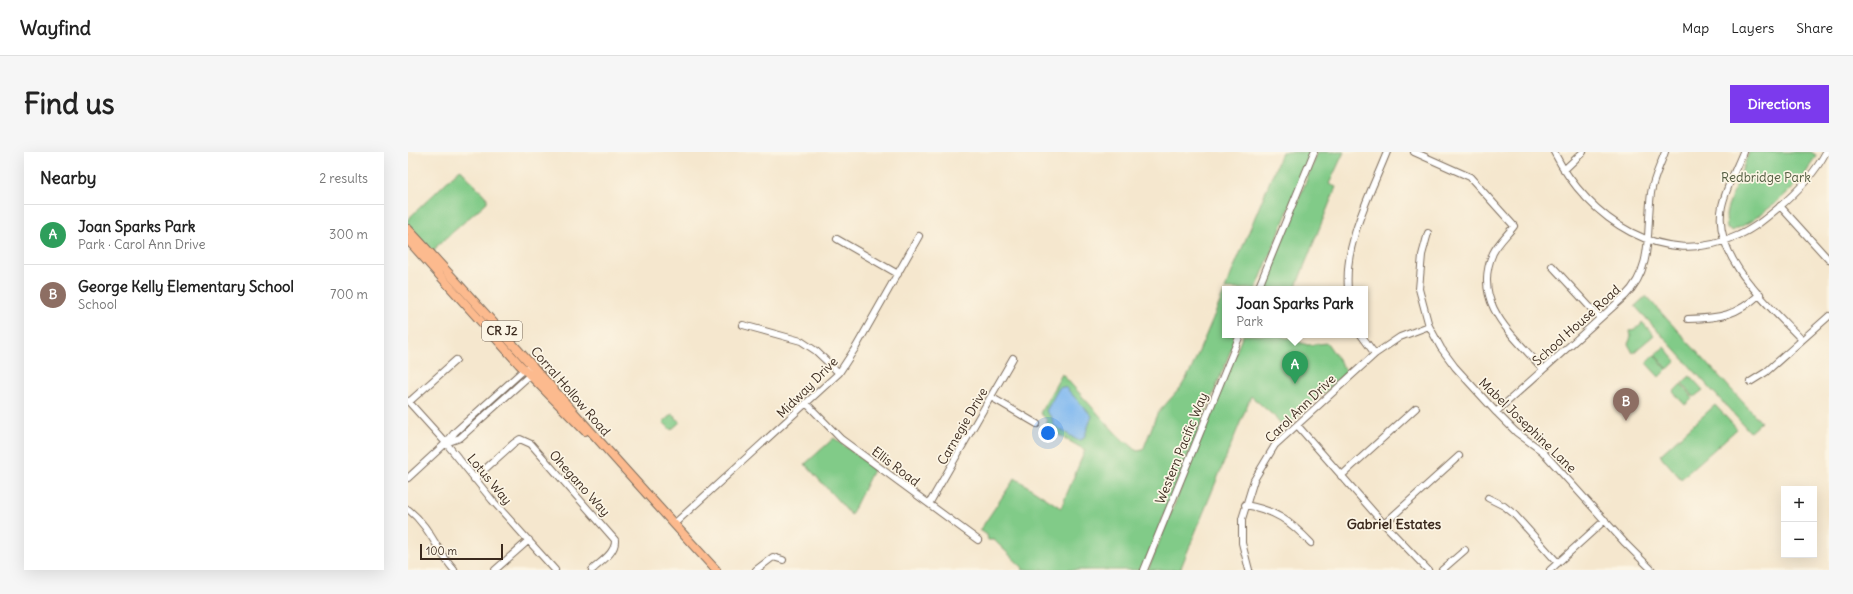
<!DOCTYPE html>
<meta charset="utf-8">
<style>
:root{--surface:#fff;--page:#f6f6f6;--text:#222;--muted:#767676;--line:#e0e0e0;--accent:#7c3aed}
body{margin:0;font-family:Delius,sans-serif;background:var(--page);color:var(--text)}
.controls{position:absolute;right:12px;bottom:12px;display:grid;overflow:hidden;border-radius:0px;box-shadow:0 4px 16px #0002}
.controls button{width:36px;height:36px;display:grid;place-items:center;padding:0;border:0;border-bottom:1px solid var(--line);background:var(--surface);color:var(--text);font:20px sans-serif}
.scale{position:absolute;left:12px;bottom:10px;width:83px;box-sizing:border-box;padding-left:4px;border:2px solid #3b2a1e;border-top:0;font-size:11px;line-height:14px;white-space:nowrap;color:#3b2a1e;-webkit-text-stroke:3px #fcf5e5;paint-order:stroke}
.you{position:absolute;left:640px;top:281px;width:14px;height:14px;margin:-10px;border:3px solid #fff;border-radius:50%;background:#1a73e8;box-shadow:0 0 0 6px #1a73e833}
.badge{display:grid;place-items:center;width:26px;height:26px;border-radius:50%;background:var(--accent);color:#fff;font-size:13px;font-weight:700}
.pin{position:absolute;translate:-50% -33px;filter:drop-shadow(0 1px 2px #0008)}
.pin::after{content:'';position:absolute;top:21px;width:14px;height:12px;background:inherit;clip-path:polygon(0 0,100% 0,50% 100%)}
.popup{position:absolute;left:814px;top:134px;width:146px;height:52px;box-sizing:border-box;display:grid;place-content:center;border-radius:0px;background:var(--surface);filter:drop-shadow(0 1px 3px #0005);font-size:13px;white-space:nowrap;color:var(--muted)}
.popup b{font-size:15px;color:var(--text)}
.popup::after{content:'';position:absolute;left:50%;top:100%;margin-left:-8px;border:8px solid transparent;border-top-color:var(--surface)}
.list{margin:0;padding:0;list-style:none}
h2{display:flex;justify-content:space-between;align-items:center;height:52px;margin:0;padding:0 16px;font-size:17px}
h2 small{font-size:13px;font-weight:400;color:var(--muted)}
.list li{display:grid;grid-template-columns:26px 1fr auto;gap:12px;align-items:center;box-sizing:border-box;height:60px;padding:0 16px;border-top:1px solid var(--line)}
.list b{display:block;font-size:15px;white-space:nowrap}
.list p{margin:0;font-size:13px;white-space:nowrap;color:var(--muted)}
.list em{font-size:13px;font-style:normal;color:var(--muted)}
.map{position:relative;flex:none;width:1421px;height:418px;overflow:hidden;border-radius:0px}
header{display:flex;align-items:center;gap:24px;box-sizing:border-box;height:56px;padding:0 20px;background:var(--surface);border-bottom:1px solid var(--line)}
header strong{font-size:19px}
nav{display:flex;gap:22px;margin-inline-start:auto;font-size:14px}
.intro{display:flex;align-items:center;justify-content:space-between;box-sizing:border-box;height:96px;padding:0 24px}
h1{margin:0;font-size:28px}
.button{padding:10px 18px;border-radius:0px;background:var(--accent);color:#fff;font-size:14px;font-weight:700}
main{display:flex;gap:24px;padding:0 24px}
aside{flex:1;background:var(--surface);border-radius:0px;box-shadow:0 4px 16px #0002}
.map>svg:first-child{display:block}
.green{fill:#81cb88;stroke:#5e7a53}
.water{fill:#7fb8f0;stroke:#5d7187}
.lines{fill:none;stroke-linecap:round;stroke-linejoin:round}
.minor-casing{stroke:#7c6c5c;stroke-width:8}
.major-casing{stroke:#7c6c5c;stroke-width:10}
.minor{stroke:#fff;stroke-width:6}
.major{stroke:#fcba8e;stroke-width:8}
.labels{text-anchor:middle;stroke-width:3.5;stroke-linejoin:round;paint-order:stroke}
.shield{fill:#fcf5e5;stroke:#75675a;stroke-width:1}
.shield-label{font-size:12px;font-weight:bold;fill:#3b2a1e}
.park-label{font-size:13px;fill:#505a3e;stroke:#fcf5e5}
.street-label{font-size:13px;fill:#3b2a1e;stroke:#fcf5e5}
.neighbourhood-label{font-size:14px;font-weight:bold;fill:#3b2a1e;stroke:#fcf5e5}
</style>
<header>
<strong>Wayfind</strong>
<nav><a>Map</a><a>Layers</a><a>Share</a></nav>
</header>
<div class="intro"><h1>Find us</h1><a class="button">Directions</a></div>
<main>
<aside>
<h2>Nearby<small>2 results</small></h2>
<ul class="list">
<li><span class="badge" style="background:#2e9e5b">A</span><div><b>Joan Sparks Park</b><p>Park · Carol Ann Drive</p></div><em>300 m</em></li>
<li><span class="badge" style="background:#8d6e63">B</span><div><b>George Kelly Elementary School</b><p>School</p></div><em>700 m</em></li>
</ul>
</aside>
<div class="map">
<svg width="1421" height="418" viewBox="0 0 1421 418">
<rect width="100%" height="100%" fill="#fcf5e5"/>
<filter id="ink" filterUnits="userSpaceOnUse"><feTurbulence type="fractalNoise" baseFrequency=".025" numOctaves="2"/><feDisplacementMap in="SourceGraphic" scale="8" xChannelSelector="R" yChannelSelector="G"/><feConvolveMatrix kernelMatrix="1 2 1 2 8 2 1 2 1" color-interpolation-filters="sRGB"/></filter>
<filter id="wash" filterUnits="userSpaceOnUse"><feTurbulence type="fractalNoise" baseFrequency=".012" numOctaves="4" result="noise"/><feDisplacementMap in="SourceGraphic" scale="16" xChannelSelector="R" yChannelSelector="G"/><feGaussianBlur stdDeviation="0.9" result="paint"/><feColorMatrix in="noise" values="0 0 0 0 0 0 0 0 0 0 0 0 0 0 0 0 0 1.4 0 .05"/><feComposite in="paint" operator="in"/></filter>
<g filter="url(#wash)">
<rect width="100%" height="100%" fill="#f5e7ce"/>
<path class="green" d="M874,0H904L848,137H817Z
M910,0H936L921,32L928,35L887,137H854Z
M1341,0H1403L1408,3C1404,10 1400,19 1395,25C1376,45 1350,68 1324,79L1319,77L1318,63L1320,54Z
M52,17L79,46V50L29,94L25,101L0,74V67Z
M817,138V183H829L734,418H613L615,416L586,388H580L579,383L572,378L607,326L653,356L677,298L639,276V268L632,261L654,222L715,289L719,290L729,299L735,298L749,262L773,235L783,218Z
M1238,144L1353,270L1342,280L1227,154Z
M1234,170L1246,183L1225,201L1220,192L1223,185L1222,179L1232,174Z
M835,183H870L900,193L919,191L939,220L877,276L867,265L843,244L772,418H740Z
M1256,195L1268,209L1260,217L1247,203Z
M1246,203L1259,217L1251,225L1238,211Z
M1282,224L1295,238L1286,245L1274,231Z
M1273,232L1285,246L1277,253L1265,240Z
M1307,253L1329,277L1273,327L1252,303Z
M264,262L272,270L263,278L255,270Z
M426,286L466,316L443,363L397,312Z"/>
<path class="water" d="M655,235L658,236L684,264L676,286L673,288H669L645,273L644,266L638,259L651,236Z"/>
</g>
<g filter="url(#ink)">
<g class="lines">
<defs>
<path id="minor" d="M1006,0L1062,25L1106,74C1100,82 1090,91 1085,101C1063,151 1105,183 1135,217
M1146,0C1180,67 1255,119 1331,83C1345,77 1357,67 1369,57C1388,41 1406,23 1418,0
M1335,0C1328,17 1318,36 1314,54C1303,105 1363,155 1394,188
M1156,18L1175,0
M1372,54L1421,108
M1020,81L1014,103L1011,137L1021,174L1033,196L1047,215L1088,260L1108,280L1134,299L1217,391L1244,418
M429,87L490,122
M1144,114L1192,166
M850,137L906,0
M940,137C936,90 962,43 979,0
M1280,167C1312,166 1328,164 1352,142
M335,173L393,189L408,199L431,221
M953,183L967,202
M1342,230L1358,220L1421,164
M583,245L629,272
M0,249L38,291L84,348L147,418
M1,250L48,208
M399,252L433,287L570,388
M1088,260L1217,144C1246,116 1238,78 1243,41C1245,27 1252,14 1257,0
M889,273L976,372L1020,418
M38,291L47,280L118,216
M933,324L1008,256
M0,326L38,291L52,286L122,223L123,219
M66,327L106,291L112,287L123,292L207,388C208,401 192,410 184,418
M1080,346L1096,354L1106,362L1150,411
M521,352L605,206
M837,353C867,358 882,369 903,391
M1,358C22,375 29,399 46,418
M266,372L431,221L448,195L511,84
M976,372L1051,304
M87,418L121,388
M348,418L365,405L375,408
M736,418L832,183
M841,418L834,391V367L846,328L867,293L967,202L992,185L1021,174
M1034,418L1057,398
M1142,418L1197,368"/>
<path id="major" d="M0,77C104,189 204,305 308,418
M0,88L111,212L177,279"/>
</defs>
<use href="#minor" class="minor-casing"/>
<use href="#major" class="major-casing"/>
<use href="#minor" class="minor"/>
<use href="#major" class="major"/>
</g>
</g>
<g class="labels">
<rect class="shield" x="74" y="169" width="40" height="20" rx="3"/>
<g class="shield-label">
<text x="94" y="183">CR J2</text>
</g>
<g class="park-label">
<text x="1358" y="30">Redbridge Park</text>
</g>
<g class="street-label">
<text transform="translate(1168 173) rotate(-42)" y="5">School House Road</text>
<text transform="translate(399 235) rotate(-45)" y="5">Midway Drive</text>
<text transform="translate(163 239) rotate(49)" y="5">Corral Hollow Road</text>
<text transform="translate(892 256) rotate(-44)" y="5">Carol Ann Drive</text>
<text transform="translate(1120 273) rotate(44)" y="5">Mabel Josephine Lane</text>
<text transform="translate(554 274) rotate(-60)" y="5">Carnegie Drive</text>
<text transform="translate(773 296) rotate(-68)" y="5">Western Pacific Way</text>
<text transform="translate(488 314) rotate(37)" y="5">Ellis Road</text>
<text transform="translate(82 327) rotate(50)" y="5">Lotus Way</text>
<text transform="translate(172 331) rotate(48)" y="5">Ohegano Way</text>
</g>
<g class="neighbourhood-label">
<text x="986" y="377">Gabriel Estates</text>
</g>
</g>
</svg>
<div class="controls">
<button>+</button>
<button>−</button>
</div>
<div class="scale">100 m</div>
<div class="you"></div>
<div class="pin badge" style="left:887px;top:232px;background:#2e9e5b">A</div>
<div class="popup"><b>Joan Sparks Park</b>Park</div>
<div class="pin badge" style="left:1218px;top:269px;background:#8d6e63">B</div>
</div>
</main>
